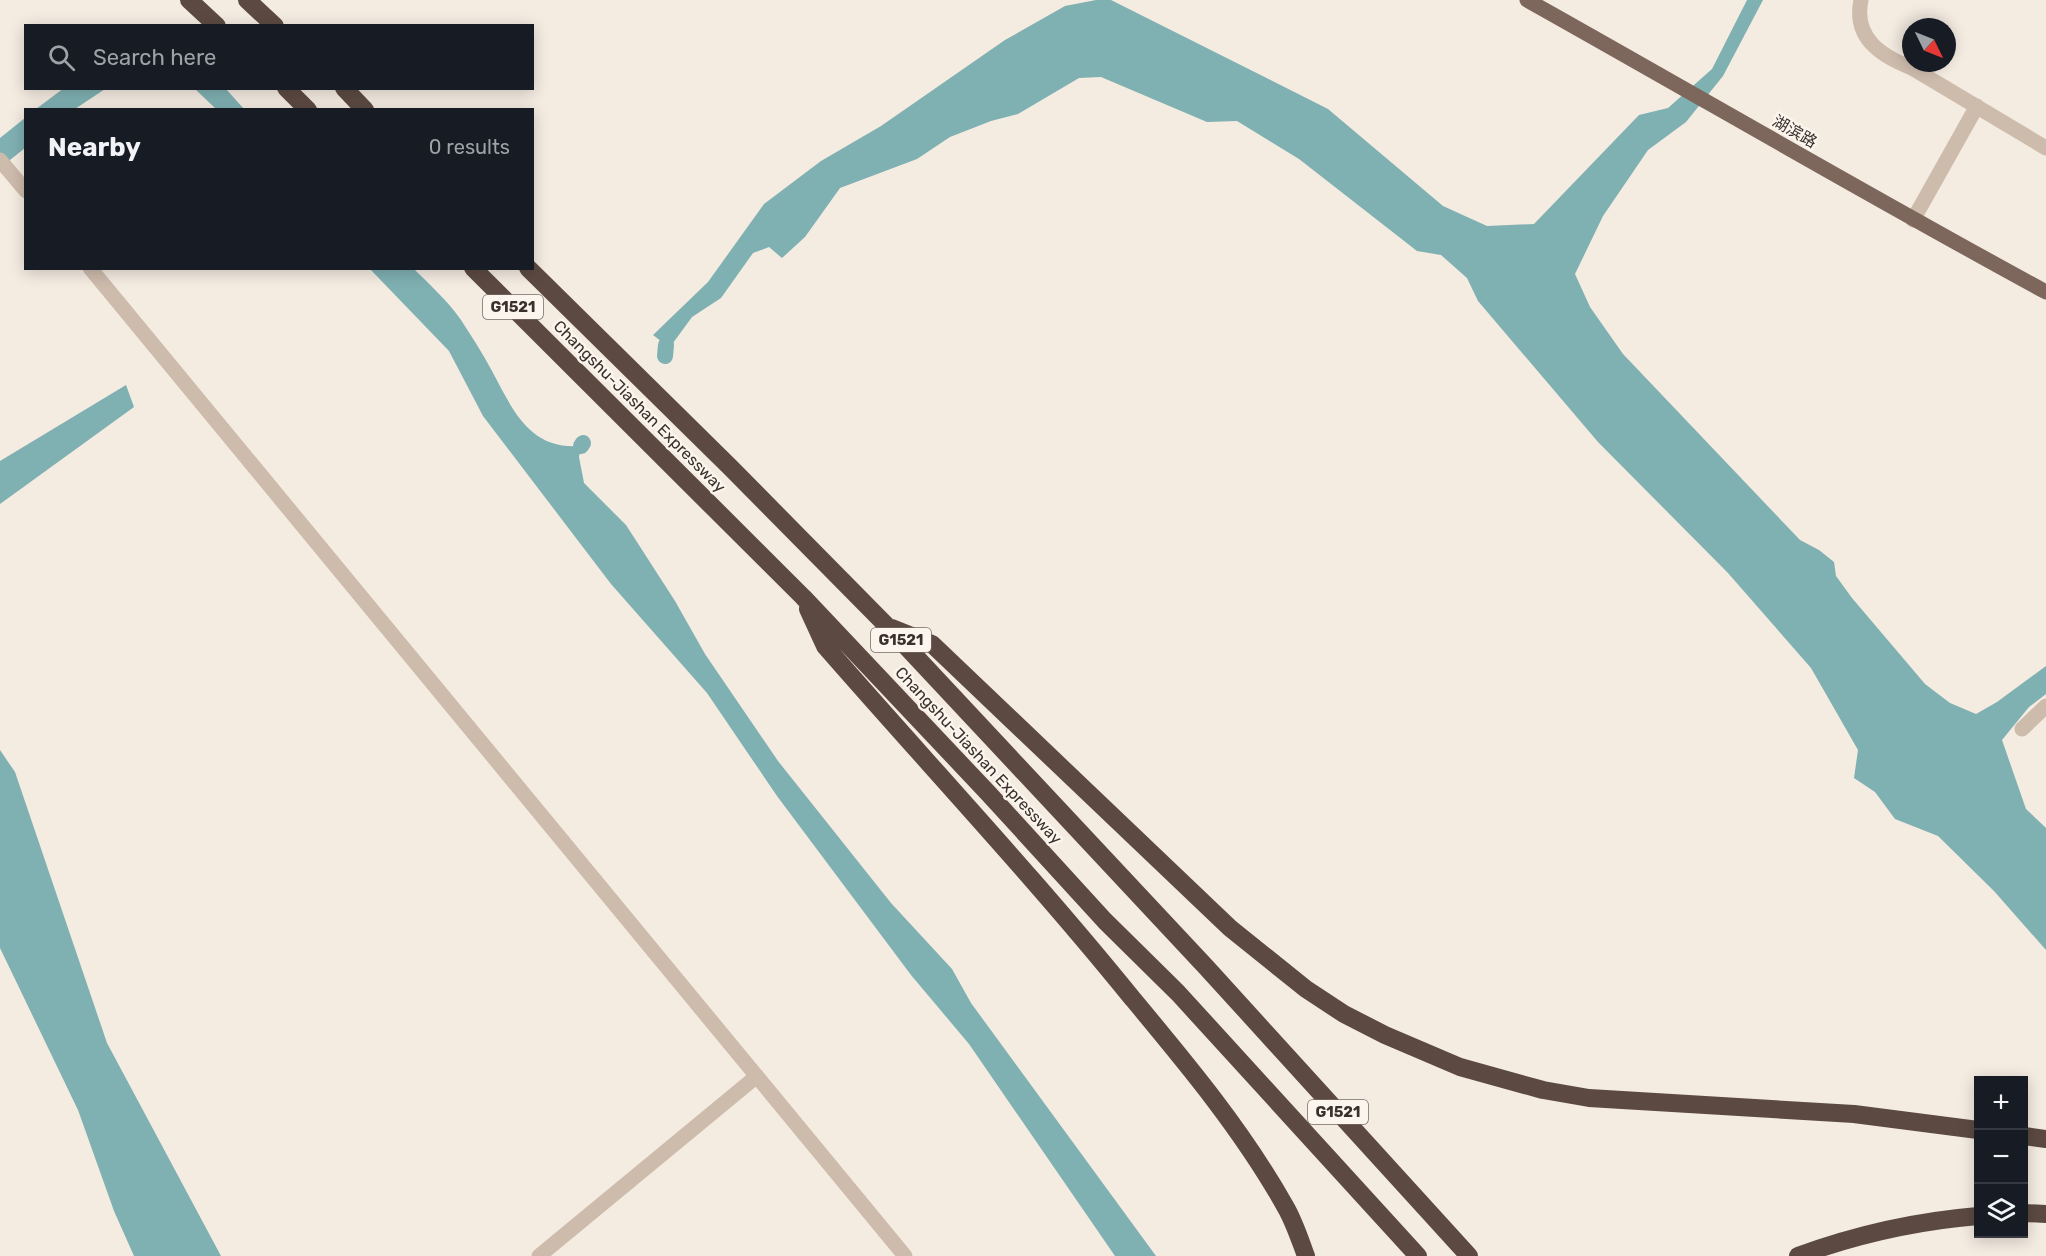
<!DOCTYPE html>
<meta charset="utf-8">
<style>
:root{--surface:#171b24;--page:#242831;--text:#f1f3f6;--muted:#9ea1a6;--line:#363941}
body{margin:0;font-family:Rubik,"Noto Sans SC",sans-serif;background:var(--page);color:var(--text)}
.controls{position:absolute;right:18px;bottom:18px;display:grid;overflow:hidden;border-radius:0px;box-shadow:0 3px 15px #0003}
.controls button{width:54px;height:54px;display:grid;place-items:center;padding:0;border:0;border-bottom:2px solid var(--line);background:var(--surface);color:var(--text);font:30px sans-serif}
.compass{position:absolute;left:1902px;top:18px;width:54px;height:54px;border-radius:50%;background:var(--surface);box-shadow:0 3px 15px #0003;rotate:133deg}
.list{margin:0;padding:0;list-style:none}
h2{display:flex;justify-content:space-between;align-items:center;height:78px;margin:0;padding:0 24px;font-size:26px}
h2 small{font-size:20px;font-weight:400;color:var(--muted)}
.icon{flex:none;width:33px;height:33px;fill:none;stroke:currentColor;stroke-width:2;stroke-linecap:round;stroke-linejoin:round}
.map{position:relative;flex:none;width:2046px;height:1256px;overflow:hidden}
.search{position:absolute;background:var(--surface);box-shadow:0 3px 15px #0003;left:24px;top:24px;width:510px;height:66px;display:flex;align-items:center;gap:15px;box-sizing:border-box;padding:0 21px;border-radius:0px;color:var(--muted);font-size:22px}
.panel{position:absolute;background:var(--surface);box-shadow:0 3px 15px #0003;left:24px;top:108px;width:510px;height:162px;border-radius:0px}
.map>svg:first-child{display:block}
.water{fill:#7fb0b2}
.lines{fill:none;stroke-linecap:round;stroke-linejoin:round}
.canal{stroke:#7fb0b2;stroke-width:16}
.minor{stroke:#cdbbac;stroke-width:15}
.major{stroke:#7d675c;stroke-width:15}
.highway{stroke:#5c4a42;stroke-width:18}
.labels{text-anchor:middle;stroke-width:5;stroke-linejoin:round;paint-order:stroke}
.shield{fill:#fbf5ee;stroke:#756b66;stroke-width:1.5}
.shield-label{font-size:15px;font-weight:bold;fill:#3b302b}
.street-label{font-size:16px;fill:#3b302b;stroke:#fbf5ee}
</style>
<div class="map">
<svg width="2046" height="1256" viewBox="0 0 2046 1256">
<rect width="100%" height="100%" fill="#f4ebe1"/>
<path class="water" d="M1096,0H1111L1328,109L1443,206L1487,226L1534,224L1639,115L1668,108L1712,69L1747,0H1763L1723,76L1686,122L1648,150L1603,216L1575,274L1590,307L1623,354L1800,540L1819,550L1834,562L1836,576L1852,598L1925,684L1950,703L1976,714L1997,702L2046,666V694L2029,707L2002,740L2026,809L2046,828V950L1994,891L1938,836L1895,819L1875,792L1854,778L1858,750L1811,668L1728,573L1598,442L1478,301L1467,278L1441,255L1417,251L1299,159L1237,121L1207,122L1101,77L1079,78L1018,114L991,121L950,137L917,159L840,188L805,237L782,258L769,247L753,253L721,298L692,317L673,343L666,345L653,335L708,282L764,204L821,161L881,126L1005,40L1065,6Z
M64,88H105V89L75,109H36Z
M195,89H226L244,109H216Z
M25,118V148L10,160L0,162V138Z
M370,269H414C430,285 448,301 461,320C472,337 483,354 492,371C513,410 529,450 581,446L579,457L584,483L626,525L675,601L705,654L778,761L891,903L952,969L971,1003L1156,1256H1115L969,1044L911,975L777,796L707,693L611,584L483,416L449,351Z
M126,385L134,407L0,504V461Z
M0,750L15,772L107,1043L221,1256H134L114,1211L78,1110L0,948Z"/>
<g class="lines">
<path class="canal" d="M665,356L666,345
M581,446L583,443"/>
<path class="minor" d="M1861,0C1853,38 1881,56 1912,68L2046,148
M0,160L26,191
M1913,220L1977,106
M90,268L905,1256
M2022,729L2046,706
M539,1256L757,1076"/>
<path class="major" d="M1527,0C1700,97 1871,197 2046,292"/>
<path class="highway" d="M189,0L217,26
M247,0L275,26
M286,88L308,110
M344,88L365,110
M473,268L803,597L989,794L1105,921L1178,993L1418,1256
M528,268L730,467L888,627L1206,967L1469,1256
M808,609L825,646C927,763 1034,877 1132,998C1187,1064 1243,1131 1285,1206C1294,1221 1300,1240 1306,1256
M892,628L932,644L1230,928L1306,989L1344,1014L1385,1035L1460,1067L1543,1090L1589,1098L1854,1114L1978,1130
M2024,1136L2046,1139
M2024,1213L2046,1214
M1798,1256C1855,1235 1918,1221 1978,1216"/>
</g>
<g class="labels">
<g class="shield">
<rect x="483" y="295" width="60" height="24" rx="4.5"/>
<rect x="871" y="628" width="60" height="24" rx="4.5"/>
<rect x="1308" y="1100" width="60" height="24" rx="4.5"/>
</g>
<g class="shield-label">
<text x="513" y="312">G1521</text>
<text x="901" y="645">G1521</text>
<text x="1338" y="1117">G1521</text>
</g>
<g class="street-label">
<text transform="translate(1795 131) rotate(30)" y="6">湖滨路</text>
<text transform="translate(640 406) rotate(45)" y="6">Changshu-Jiashan Expressway</text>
<text transform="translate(979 755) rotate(47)" y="6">Changshu-Jiashan Expressway</text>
</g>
</g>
</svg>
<div class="controls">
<button>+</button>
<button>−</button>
<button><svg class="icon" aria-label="layers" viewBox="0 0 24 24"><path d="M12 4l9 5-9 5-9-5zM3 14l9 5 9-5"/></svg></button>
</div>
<svg class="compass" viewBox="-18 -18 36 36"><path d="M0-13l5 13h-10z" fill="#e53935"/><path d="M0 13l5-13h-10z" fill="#9ea1a6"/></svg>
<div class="search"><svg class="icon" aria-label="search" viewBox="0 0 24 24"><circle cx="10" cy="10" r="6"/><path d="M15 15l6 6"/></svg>Search here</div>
<section class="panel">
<h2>Nearby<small>0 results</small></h2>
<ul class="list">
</ul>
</section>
</div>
